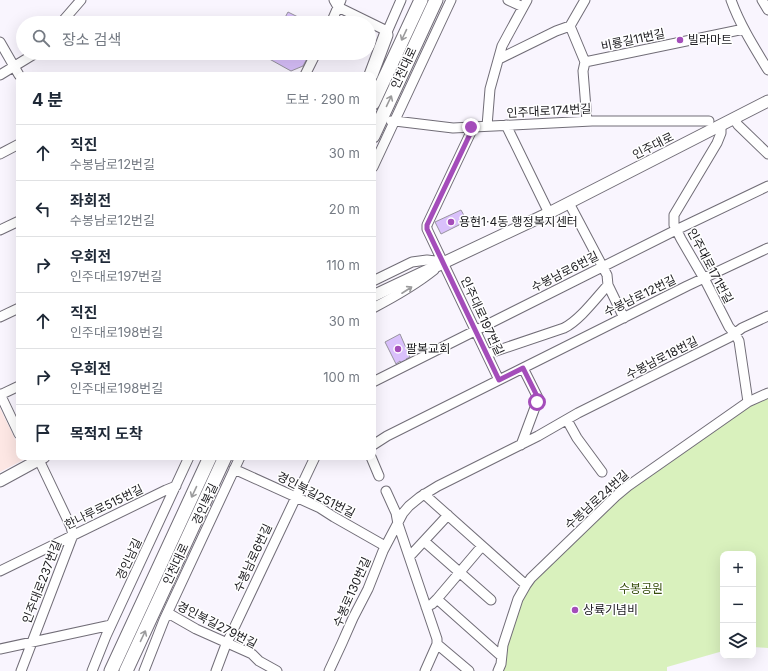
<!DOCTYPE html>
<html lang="ko">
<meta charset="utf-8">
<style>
:root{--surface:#fff;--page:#f2f2f3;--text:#1f2937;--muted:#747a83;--line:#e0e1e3}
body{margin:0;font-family:Inter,"Noto Sans KR",sans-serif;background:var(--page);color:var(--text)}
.controls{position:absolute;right:12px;bottom:12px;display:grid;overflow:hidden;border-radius:8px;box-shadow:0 4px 16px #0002}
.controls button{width:36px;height:36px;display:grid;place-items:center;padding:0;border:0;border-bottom:1px solid var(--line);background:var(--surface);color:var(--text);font:20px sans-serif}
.stop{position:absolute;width:12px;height:12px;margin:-9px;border:3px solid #a44dba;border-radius:50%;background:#fff}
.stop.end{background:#a44dba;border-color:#fff;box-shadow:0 1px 4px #0008}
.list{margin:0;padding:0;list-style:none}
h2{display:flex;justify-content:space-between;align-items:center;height:52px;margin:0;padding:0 16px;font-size:17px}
h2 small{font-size:13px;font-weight:400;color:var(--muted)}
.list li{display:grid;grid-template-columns:26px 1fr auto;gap:12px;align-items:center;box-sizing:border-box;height:56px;padding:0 16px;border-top:1px solid var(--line)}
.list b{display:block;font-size:15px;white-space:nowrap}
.list p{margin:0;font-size:13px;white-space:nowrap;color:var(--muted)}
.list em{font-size:13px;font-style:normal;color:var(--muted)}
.icon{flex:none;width:22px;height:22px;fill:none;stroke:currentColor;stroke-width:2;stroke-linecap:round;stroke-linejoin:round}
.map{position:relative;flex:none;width:768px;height:671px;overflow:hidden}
.search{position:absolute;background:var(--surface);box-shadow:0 4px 16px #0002;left:16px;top:16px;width:360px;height:44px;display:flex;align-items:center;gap:10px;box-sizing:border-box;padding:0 14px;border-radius:22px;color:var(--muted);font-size:15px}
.panel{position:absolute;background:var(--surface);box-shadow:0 4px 16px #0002;left:16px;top:72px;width:360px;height:388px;border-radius:8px}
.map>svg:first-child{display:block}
.education{fill:#fde7e4}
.green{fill:#d9f1bd}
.building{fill:#d9c0fb;stroke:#98949f}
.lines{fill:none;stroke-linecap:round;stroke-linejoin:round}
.minor-casing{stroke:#716d77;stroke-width:11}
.major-casing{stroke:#716d77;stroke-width:13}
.highway-casing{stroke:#716d77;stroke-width:15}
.minor{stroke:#fff;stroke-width:9}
.major{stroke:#fff;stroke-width:11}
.highway{stroke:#fff;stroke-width:13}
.oneway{stroke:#9b9b9c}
.route{stroke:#a44dba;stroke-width:5}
.poi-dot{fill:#a44dba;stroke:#fff;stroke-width:1.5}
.labels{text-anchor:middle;stroke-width:3;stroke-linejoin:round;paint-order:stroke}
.street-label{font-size:12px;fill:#212024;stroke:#fff}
.poi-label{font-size:12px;fill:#212024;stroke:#fff;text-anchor:start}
.park-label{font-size:12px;fill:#374e0d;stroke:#fff}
</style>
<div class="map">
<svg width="768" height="671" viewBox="0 0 768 671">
<rect width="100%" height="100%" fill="#f9f5fe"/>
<path class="education" d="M0,408L19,447V457H24L25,459L0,472Z"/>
<path class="green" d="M768,395V648L753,647V554H723V651L667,667V671H499L526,585L602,511L748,402Z"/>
<path class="building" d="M288,12L298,17L295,23H282Z
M266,53H310L303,66L291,71L264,56Z
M461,210L467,221L441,234L435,222Z
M400,334L410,357L406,359L407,360L401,363L400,361L396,364L385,342Z"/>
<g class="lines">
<defs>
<path id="minor" d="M334,0L338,7L387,31
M508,0L523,7
M731,0C740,25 754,47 768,70
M762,0L768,10
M61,23L81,0
M331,23L341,0
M570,26L585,62L583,71L587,121
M384,39L401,0
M0,42L19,75
M499,59L556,31L570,26L585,0
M585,62L744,29
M0,75L36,53
M305,75L316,53
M734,119L738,125L768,154
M391,121H395L453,128L592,121H709
M506,125L549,213
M721,125V133L717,143L674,215V225L681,239L706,282L729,327L735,334L739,341L748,402
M487,126L490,89L502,46L509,33L527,0
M471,127V132L427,225V229L499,380
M0,154L19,144
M373,167L451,0
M569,203L607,275L608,285L624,318
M0,230L19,221
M373,281L412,262L427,260L444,262
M373,308C396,296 414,286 434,270
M0,317L19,308
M487,354L564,328C580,320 596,298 608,285
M373,382L676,230L768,186
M0,394L19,434
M0,395L19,386
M567,420L577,438L602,472
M373,445L387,436L687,286L768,248
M521,445L537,402L538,398L523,368
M371,457L379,476
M234,469L320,508L334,517L385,546
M386,491L396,513L398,524L437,639V644L469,671
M424,494L526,585
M424,541L491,600
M409,556H410L448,515
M0,571L166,490L176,486
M437,599L501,656
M426,607L432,604L437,599L482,546
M168,613L196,629L252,654L259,661L277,671
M0,649L111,625
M21,671L73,535L71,527L39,460
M92,671L106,636L189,457
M144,671L164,620L240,457
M216,671L225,647L315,457
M329,671L342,643L353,618L368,589L383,551L403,513L409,506L420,497L438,486L538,436L578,413L730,337L742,328L768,316
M425,671L437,644
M498,671L501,664L503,645L518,599L526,585L531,578L616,496L628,486L748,402L768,393"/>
<path id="major" d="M373,296L549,213L768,101
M0,481L44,457"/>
<path id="highway" d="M371,75L386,35
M373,103L421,0
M373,136L436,0
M111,671L210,457
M126,671L225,457"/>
</defs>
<use href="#minor" class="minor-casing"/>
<use href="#major" class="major-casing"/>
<use href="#highway" class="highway-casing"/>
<use href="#minor" class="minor"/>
<use href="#major" class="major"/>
<use href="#highway" class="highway"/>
</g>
<defs><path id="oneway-shaft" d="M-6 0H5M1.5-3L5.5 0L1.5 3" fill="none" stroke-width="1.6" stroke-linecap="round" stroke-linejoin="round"/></defs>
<g class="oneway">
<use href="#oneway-shaft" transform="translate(404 35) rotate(115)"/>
<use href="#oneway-shaft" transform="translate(389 101) rotate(-65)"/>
<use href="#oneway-shaft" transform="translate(407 290) rotate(-33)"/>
<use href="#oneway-shaft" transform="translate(194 492) rotate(115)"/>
<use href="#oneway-shaft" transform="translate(143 636) rotate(-65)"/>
</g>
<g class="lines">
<path class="route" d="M471,127V132L427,225V229L499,380L523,368L538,398L537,402"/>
</g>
<g class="poi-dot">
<circle cx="680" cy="40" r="4"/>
<circle cx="451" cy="222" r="4"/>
<circle cx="398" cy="349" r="4"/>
<circle cx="575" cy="610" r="4"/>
</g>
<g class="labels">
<g class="street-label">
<text transform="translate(633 40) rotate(-12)" y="4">비룡길11번길</text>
<text transform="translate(404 68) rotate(-65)" y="4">인천대로</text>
<text transform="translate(549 111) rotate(-3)" y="4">인주대로174번길</text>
<text transform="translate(653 146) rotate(-27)" y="4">인주대로</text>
<text transform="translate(710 266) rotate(62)" y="4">인주대로171번길</text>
<text transform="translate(565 272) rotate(-27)" y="4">수봉남로6번길</text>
<text transform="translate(640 296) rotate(-26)" y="4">수봉남로12번길</text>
<text transform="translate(482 316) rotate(65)" y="4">인주대로197번길</text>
<text transform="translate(662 358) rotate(-27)" y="4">수봉남로18번길</text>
<text transform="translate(316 495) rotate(27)" y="4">경인북길251번길</text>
<text transform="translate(597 500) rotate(-42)" y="4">수봉남로24번길</text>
<text transform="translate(205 504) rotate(-65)" y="4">경인북길</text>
<text transform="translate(104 507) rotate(-26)" y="4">한나루로515번길</text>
<text transform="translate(253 558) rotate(-65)" y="4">수봉남로6번길</text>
<text transform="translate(129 559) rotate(-65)" y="4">경인남길</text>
<text transform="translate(176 564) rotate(-65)" y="4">인천대로</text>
<text transform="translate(42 582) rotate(-69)" y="4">인주대로237번길</text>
<text transform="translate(352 592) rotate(-66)" y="4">수봉로130번길</text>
<text transform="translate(217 625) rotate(27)" y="4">경인북길279번길</text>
</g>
<g class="poi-label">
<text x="688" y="44">빌라마트</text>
<text x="459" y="226">용현1·4동 행정복지센터</text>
<text x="406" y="353">팔복교회</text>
<text x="583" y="614">상륙기념비</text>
</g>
<g class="park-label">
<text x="641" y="593">수봉공원</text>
</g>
</g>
</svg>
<div class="controls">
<button>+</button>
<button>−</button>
<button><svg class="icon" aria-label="layers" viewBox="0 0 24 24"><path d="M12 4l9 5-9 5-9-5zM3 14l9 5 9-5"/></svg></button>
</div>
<div class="stop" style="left:537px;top:402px"></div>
<div class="stop end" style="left:471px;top:127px"></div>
<div class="search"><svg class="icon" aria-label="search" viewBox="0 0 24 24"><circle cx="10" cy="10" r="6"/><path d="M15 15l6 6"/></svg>장소 검색</div>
<section class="panel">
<h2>4 분<small>도보 · 290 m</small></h2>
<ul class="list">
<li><svg class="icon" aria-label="ahead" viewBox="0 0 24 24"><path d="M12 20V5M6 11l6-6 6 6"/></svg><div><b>직진</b><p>수봉남로12번길</p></div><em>30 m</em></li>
<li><svg class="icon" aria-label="left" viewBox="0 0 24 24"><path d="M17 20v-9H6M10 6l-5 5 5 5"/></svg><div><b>좌회전</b><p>수봉남로12번길</p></div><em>20 m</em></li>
<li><svg class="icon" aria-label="right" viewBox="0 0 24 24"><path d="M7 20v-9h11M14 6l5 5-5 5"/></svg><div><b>우회전</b><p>인주대로197번길</p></div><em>110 m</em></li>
<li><svg class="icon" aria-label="ahead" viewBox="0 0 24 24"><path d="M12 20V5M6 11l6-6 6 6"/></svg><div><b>직진</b><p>인주대로198번길</p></div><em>30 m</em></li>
<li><svg class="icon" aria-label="right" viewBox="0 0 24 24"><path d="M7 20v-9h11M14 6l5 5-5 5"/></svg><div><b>우회전</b><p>인주대로198번길</p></div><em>100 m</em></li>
<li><svg class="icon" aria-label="arrive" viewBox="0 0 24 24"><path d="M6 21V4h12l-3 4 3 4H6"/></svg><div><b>목적지 도착</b></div></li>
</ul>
</section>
</div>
